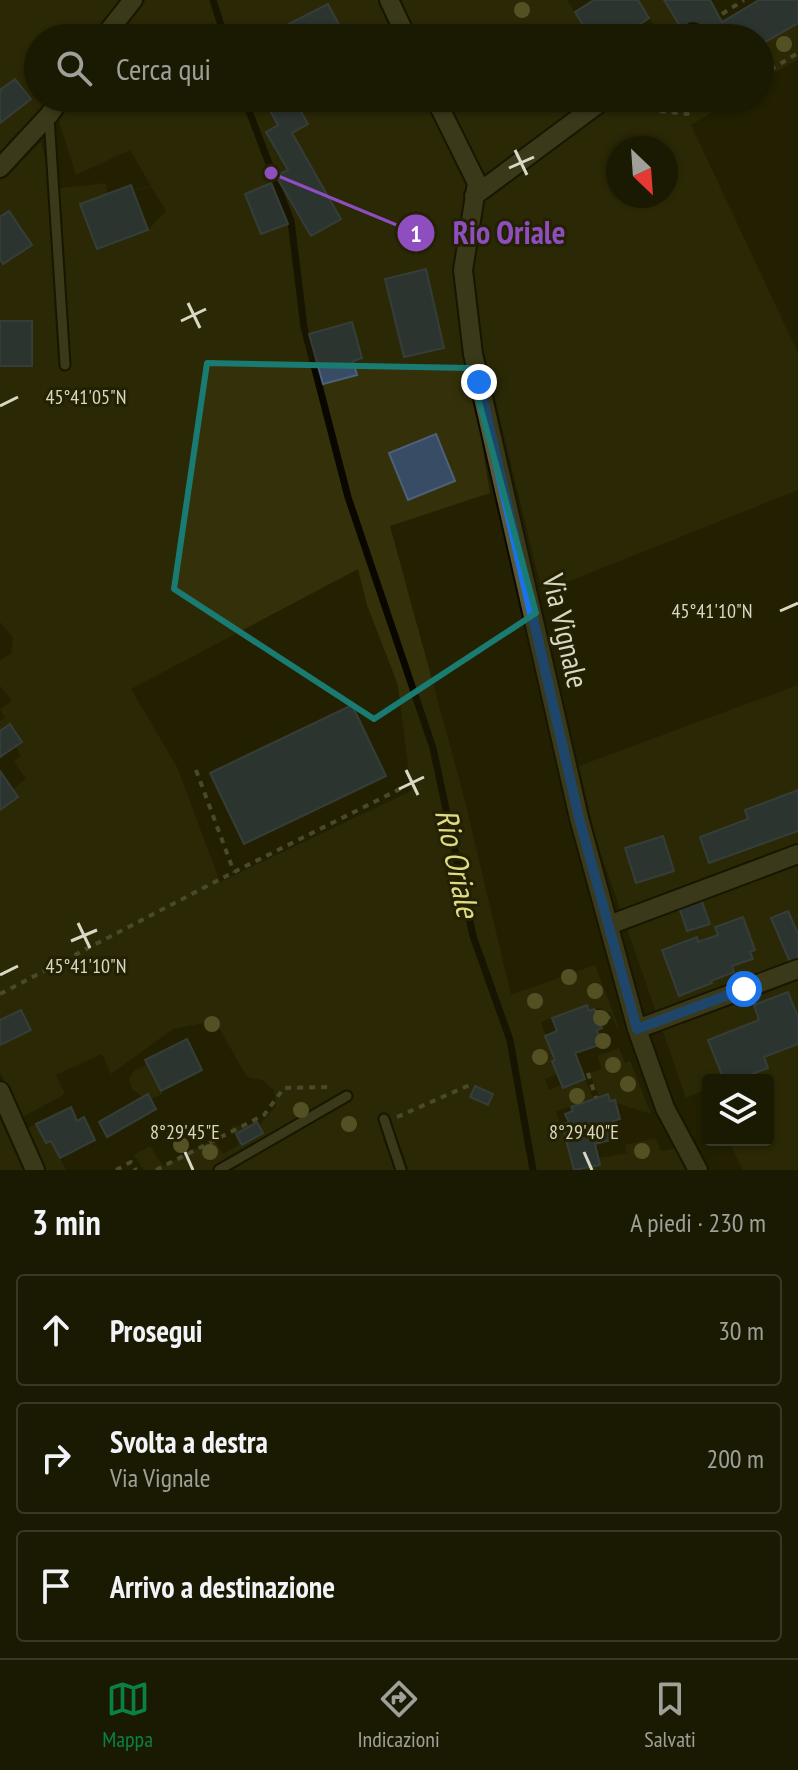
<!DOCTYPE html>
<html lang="it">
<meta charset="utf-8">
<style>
:root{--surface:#1a1902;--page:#272611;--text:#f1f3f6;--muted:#9fa099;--line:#383824;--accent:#0b8043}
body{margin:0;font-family:"PT Sans Narrow",sans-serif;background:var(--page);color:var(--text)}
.controls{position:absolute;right:24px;bottom:24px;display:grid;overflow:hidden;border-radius:8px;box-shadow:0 2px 6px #0004}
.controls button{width:72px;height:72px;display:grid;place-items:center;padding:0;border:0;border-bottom:2px solid var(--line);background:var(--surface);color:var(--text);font:40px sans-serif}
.compass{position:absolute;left:606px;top:136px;width:72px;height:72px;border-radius:50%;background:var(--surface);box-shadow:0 2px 6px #0004;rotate:155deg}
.stop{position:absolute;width:24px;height:24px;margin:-18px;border:6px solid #1a73e8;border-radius:50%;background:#fff}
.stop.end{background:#1a73e8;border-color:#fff;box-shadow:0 2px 8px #0008}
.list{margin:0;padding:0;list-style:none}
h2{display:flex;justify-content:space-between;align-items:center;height:104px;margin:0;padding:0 32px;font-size:34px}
h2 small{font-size:26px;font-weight:400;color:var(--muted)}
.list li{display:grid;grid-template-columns:52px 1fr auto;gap:24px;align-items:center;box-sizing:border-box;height:112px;margin:0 16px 16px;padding:0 16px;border:2px solid var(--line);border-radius:8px}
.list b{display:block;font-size:30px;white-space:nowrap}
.list p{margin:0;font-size:26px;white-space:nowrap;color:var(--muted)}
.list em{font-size:26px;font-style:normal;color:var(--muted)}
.icon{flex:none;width:44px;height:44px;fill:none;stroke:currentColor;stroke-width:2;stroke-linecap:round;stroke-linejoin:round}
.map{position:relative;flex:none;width:798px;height:1170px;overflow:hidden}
.search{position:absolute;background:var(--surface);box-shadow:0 2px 6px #0004;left:24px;right:24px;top:24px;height:88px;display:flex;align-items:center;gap:20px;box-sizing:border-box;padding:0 28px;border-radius:44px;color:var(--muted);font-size:30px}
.sheet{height:488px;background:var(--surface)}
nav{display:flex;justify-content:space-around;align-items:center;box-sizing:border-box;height:112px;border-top:2px solid var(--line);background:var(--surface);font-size:22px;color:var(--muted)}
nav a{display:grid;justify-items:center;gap:4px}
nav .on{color:var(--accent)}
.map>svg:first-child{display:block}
.green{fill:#34310a;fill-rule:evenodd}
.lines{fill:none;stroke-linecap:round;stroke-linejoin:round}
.stream{stroke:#090700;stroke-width:7}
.building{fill:#394c66;stroke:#4d617b;stroke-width:2}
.lane-casing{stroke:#0c0a00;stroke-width:13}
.street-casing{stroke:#0c0a00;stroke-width:22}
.path{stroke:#7b7a60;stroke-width:4;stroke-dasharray:6 6;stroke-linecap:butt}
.lane{stroke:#585736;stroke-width:9}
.street{stroke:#585736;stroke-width:18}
.tree{fill:#8f8c4e}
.route{stroke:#1a73e8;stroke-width:10}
.marked{fill:none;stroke:#197b72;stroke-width:6;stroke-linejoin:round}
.ticks{fill:none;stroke:#d8d8c5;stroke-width:3}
.labels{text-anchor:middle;stroke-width:6;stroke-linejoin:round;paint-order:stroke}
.street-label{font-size:30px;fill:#d8d8c5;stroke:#232102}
.water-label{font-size:32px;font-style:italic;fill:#dedb84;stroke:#232102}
.ticks-label{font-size:20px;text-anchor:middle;fill:#d8d8c5;stroke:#232102;stroke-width:6;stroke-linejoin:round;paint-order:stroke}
.leader{fill:none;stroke:#8e4ec0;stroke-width:3}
.callout-dot{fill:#8e4ec0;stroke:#232102;stroke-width:3}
.mark-label{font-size:24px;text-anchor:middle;font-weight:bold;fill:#fff}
.callout-label{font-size:32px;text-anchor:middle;font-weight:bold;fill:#8e4ec0;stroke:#232102;stroke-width:6;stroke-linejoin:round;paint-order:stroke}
</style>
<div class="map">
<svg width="798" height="1170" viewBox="0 0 798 1170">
<rect width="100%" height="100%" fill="#232102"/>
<path class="green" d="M0,0H127L95,38H38V98H49L0,157Z
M146,0H381L399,38H114Z
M393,0H567L591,38H411Z
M638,0H664L683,31L696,24L698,28L680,38H662Z
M798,23V59L760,82V62L767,58L760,45Z
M74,98H428L469,182L457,232V290L490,493L390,526L464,797L511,995L595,965L619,1028H617L611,1013L600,1008L589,1011L587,1005L541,1022L555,1060L552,1062L557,1074L545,1079L549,1090L562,1084L564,1088L585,1079L594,1099L556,1111L574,1170H409L395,1132L383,1139L395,1170H226L321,1115L316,1108L226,1159L227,1163L213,1170H144L134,1155L150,1146L163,1166L214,1139L223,1154L239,1145L231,1125L247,1127L236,1134L242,1145L276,1106L274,1090L262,1080L247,1077L215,1021L173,1029L111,1074L102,1054L56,1075L65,1094L23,1117L0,1073V1045L31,1029L21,1010L0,1020V810L18,797L13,789L26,779L14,761L21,756L16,746L21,742L10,725L0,731V721L5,718L0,709L12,701L0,686V661L11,653L13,638L0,622V180L41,142L54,189L106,183L108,196L151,186L130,150L76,175L59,122ZM151,187L166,211L148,230L98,249L81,205L97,198ZM358,569L367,605L398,685L411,791L220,882L177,767L131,689Z
M441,98H597L487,179L479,175Z
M619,98H682L686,105L698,98H735L691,125L798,353V490L542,592L472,303V266L483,199ZM618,148H666V196H618Z
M798,685V1170H743L728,1140H768V1080H708V1092L706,1089L686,1098L596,840L579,766Z
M619,1048L625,1063L630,1061L651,1114L616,1103L615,1100L610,1101L608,1094L599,1097L590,1073L602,1069L597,1056Z
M148,1064L163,1094L151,1099L148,1094L143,1097L132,1089L129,1079L135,1070Z
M0,1099L37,1170H0Z
M36,1124L46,1143L51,1141L66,1170H46L26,1129Z
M655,1138L661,1151L677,1148L689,1170H576L600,1165L599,1158L627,1153L625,1145Z"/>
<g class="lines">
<path class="stream" d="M213,0L225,38
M244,98L291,221L304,327L348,497L433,748L473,936L510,1040L533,1170"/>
</g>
<path class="building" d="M594,0H638L649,18L639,25L641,28L625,38H591L575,12Z
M664,0H710L722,22L759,0H798V23L760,45V38H704L696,24L683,31Z
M328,4L346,38H266L265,36Z
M15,79L31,99L0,123V90Z
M263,98H293L308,124L292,133L341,219L311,236L276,176L288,170L266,132L278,125Z
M271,183L288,224L261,234L245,194Z
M131,185L148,230L97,249L80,204Z
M9,211L32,245L3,264L0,259V217Z
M426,269L444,348L404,357L385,279Z
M0,321H32V366H0Z
M352,322L362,358L353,361L357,375L323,384L309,334Z
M436,434L455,481L408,500L389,453Z
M352,705L386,776L244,844L210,773Z
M10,724L22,742L0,757V731Z
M0,771L18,797L0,810Z
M798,790V831L709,863L700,837L748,819L745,810Z
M663,836L674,871L636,883L625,848Z
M700,896L710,924L687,931L678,904Z
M788,911L798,934V958L790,962L771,918Z
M743,917L755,950L750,952L753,959L732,966L734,972L711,981L712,983L679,996L662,950L697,937L698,942L718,935L715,927Z
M788,992L798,1017V1044L764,1057L768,1068L737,1080H724L708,1040L759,1020L754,1005Z
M587,1005L589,1011L594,1009L602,1028L597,1030L602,1044L575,1053L585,1079L563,1088L552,1061L555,1060L545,1036L557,1031L552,1018Z
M21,1010L31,1030L0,1045V1020Z
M187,1039L202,1070L161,1091L145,1060Z
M475,1086L493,1094L488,1105L470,1097Z
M148,1094L156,1109L107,1137L99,1122Z
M608,1094L610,1101L615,1100L620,1119L613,1121L618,1138L595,1144L600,1165L574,1170L562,1125L569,1122L565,1114L573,1111L571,1107Z
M71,1107L77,1121L84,1117L95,1140L60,1158L51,1141L46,1143L36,1124Z
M257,1122L263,1133L242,1145L236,1134Z"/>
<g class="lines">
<defs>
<path id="lane" d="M49,117L65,365
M384,1119L401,1170
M219,1170L347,1096"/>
<path id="street" d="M389,0L407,38
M103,38L133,0
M686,38L693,33
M435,98L477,183L463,270L473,354L579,818L637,1029L665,1108L698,1170
M0,168L49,115L61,98
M474,196L606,98
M609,925L798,854
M637,1029L798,969
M0,1091L35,1170"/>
</defs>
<use href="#lane" class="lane-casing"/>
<use href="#street" class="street-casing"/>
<path class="path" d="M722,14L744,0
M760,76L798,53
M624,107L687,114L721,98
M196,770L234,872
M0,994L234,872L404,787
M595,1012H604L612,1022
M588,1073L596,1098
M397,1117L472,1084
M116,1170L131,1162L136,1170
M156,1170L264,1115L284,1088L330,1087"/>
<use href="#lane" class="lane"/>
<use href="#street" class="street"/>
</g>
<g class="tree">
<circle cx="522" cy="10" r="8"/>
<circle cx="784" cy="44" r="8"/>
<circle cx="569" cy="977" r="8"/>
<circle cx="595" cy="991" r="8"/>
<circle cx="535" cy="1001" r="8"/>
<circle cx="601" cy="1018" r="8"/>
<circle cx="212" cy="1024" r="8"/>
<circle cx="603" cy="1041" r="8"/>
<circle cx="540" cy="1057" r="8"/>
<circle cx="613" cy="1065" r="8"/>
<circle cx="628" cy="1084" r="8"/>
<circle cx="577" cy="1096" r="8"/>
<circle cx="301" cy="1110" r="8"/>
<circle cx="349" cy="1124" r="8"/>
<circle cx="181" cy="1145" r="8"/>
<circle cx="642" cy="1151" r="8"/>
<circle cx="210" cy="1152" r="8"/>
</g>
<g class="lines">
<path class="route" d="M479,382L579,818L637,1029L744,989"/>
</g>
<path d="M0 0H798V1170H0ZM207,363L470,368L536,613L374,719L174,589Z" fill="#232102" fill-opacity=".55" fill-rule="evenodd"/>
<path class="marked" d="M207,363L470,368L536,613L374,719L174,589Z"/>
<path class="ticks" d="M515,150L527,175M509,168L534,157M188,303L200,328M181,321L206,309M0,406L18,397M780,611L798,603M406,770L418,795M399,789L424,777M78,923L90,948M71,941L97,930M0,975L18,966M185,1152L193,1170M584,1152L592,1170"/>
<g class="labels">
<g class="street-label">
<text transform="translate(565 631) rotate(77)" y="10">Via Vignale</text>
</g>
<g class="water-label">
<text transform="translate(457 863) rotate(78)" y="11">Rio Oriale</text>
</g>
</g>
<g class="ticks-label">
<text x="86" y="404">45°41'05"N</text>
<text x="712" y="618">45°41'10"N</text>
<text x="86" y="973">45°41'10"N</text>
<text x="185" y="1139">8°29'45"E</text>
<text x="584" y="1139">8°29'40"E</text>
</g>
<path class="leader" d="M271 173L416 233"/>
<g class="callout-dot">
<circle cx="271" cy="173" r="8"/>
<circle cx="416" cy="233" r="20"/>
</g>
<g class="mark-label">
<text x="416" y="242">1</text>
</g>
<g class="callout-label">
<text x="509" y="244">Rio Oriale</text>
</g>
</svg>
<div class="controls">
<button><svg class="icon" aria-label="layers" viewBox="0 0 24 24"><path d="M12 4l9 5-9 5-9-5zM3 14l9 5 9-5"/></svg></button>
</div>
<svg class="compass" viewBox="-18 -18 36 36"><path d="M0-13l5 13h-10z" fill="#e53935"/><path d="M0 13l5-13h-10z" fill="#9fa099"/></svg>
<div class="stop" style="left:744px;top:989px"></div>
<div class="stop end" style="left:479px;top:382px"></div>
<div class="search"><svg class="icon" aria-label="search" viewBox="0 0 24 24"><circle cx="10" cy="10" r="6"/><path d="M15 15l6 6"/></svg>Cerca qui</div>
</div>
<section class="sheet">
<h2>3 min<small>A piedi · 230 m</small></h2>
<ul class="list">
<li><svg class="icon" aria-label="ahead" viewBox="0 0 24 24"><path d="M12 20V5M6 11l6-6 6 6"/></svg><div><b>Prosegui</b></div><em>30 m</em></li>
<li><svg class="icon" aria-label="right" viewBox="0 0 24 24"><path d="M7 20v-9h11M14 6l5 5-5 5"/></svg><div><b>Svolta a destra</b><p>Via Vignale</p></div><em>200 m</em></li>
<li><svg class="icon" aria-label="arrive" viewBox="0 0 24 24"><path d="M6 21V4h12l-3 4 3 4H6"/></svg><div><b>Arrivo a destinazione</b></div></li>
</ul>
</section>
<nav>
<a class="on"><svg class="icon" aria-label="map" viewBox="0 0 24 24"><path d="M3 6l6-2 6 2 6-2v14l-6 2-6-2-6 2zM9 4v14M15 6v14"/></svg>Mappa</a>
<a><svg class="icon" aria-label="directions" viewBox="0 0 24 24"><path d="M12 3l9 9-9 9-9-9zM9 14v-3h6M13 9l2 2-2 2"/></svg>Indicazioni</a>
<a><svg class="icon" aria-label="saved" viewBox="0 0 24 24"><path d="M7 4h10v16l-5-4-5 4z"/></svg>Salvati</a>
</nav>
